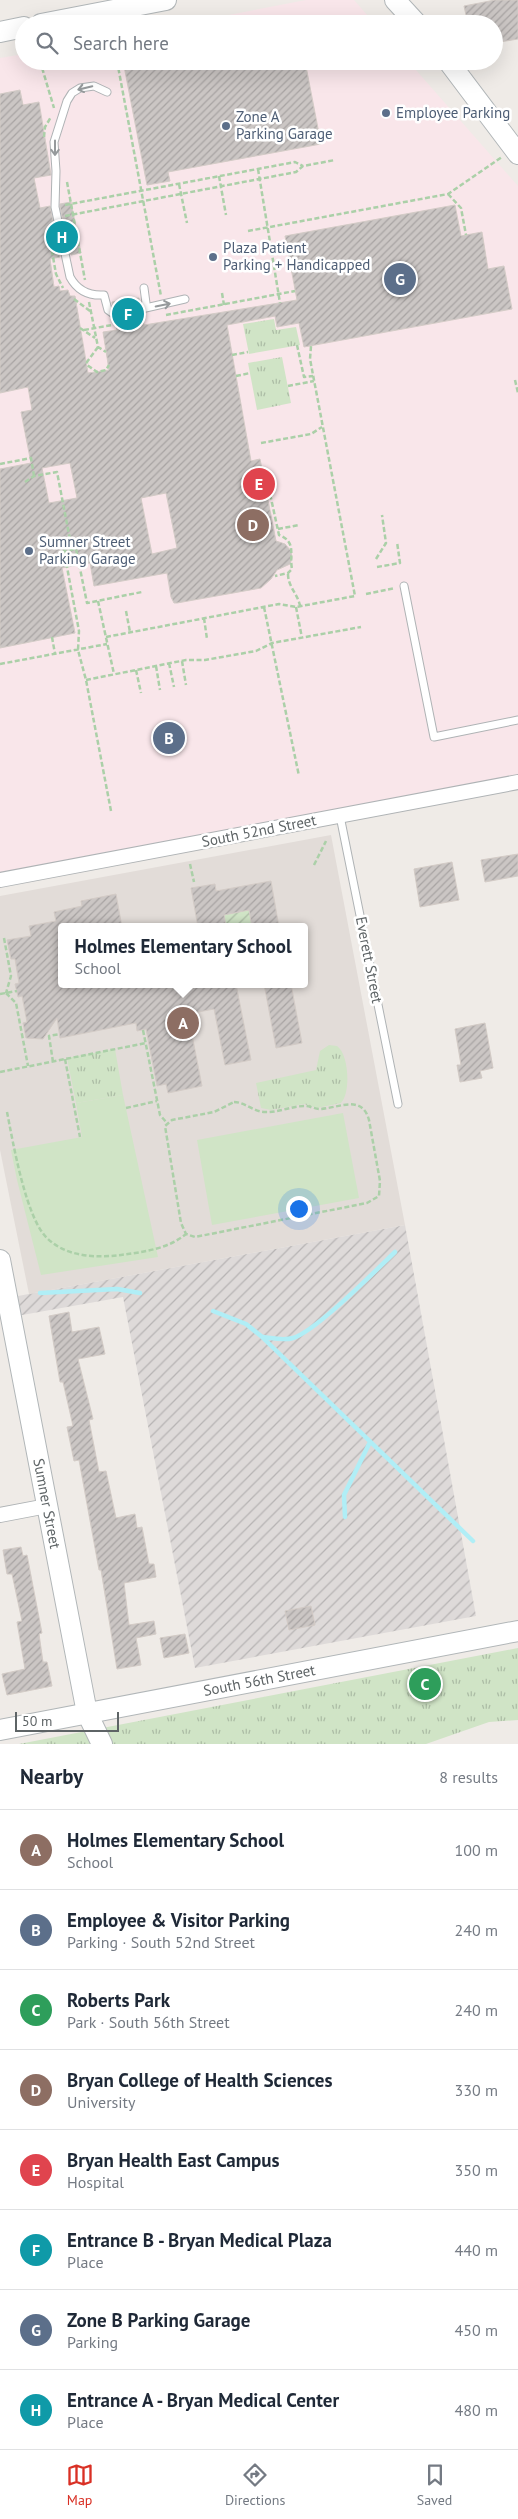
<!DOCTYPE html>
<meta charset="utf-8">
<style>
:root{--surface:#fff;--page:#f2f2f3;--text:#1f2937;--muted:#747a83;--line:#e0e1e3;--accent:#d93025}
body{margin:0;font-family:"PT Sans",sans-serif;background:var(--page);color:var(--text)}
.scale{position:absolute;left:15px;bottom:12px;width:104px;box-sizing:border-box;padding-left:5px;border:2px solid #5e6466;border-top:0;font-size:14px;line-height:18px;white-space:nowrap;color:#5e6466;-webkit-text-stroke:4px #fff;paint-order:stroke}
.you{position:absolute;left:298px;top:1208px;width:18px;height:18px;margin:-12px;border:4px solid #fff;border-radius:50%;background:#1a73e8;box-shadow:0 0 0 8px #1a73e833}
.badge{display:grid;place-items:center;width:32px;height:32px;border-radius:50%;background:var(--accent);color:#fff;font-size:16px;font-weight:700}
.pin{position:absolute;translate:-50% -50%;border:2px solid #fff;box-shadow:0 1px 5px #0006}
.popup{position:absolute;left:58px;top:923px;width:250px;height:65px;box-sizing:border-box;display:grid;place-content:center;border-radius:5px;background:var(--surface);filter:drop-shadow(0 1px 4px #0005);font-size:16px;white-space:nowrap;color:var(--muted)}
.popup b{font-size:19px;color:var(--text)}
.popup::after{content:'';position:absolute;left:50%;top:100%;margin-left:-10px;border:10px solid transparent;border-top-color:var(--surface)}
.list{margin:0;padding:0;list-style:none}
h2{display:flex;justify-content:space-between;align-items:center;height:65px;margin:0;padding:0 20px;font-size:21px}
h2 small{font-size:16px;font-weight:400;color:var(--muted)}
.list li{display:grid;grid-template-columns:32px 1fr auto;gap:15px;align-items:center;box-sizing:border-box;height:80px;padding:0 20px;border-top:1px solid var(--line)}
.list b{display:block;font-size:19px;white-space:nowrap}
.list p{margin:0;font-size:16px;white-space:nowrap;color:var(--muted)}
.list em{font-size:16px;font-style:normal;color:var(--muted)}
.icon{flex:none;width:28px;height:28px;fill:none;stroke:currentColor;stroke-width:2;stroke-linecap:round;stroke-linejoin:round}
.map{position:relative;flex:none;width:518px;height:1744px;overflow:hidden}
.search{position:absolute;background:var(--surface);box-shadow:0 5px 20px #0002;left:15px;right:15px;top:15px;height:55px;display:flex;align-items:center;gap:12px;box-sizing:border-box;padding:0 18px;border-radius:28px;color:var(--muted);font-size:19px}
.sheet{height:705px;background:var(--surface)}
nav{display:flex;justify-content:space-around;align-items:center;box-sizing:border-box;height:70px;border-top:1px solid var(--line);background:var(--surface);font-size:14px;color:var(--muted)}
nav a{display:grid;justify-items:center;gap:2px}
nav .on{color:var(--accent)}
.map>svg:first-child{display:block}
.industrial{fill:url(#industrial-furrows)}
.education{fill:#e2dcd8;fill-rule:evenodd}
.medical{fill:#f9e6ea}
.grass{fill:url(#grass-tufts)}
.garden{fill:url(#garden-furrows)}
.pitch{fill:#d0e4c6}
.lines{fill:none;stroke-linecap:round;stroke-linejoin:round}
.stream{stroke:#b0eef6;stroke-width:4.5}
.building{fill:url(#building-hatch);stroke:#d3cbc6;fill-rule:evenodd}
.lane-casing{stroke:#afb3b5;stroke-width:9}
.street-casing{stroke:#afb3b5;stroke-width:16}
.secondary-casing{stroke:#b1b6b8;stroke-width:22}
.path{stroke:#abd0a8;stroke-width:2.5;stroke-dasharray:5 2.5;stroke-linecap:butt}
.lane{stroke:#fff;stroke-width:7}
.street{stroke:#fff;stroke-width:14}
.secondary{stroke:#fff;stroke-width:20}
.oneway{stroke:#969a9c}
.service-dot{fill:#5c6f8a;stroke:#fff;stroke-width:2}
.labels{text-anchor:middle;stroke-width:5;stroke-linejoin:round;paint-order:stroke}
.service-label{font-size:15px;fill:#4e5e75;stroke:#fff;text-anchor:start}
.street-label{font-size:15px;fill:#5e6466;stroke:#fff}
</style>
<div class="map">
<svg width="518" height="1744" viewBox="0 0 518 1744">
<defs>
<pattern id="industrial-furrows" width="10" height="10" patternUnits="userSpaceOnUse" patternTransform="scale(1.25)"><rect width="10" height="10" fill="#dedad9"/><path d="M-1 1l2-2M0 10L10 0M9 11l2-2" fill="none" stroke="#b7b4b4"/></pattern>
<pattern id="grass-tufts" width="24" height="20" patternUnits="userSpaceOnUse" patternTransform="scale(1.25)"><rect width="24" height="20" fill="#d0e4c6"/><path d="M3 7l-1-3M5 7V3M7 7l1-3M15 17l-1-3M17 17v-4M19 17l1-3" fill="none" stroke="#acbca5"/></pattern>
<pattern id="garden-furrows" width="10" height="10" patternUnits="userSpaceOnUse" patternTransform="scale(1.25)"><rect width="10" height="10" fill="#d0e4c6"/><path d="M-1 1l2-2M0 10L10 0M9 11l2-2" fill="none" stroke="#acbca5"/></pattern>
<pattern id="building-hatch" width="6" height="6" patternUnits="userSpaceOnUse" patternTransform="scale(1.25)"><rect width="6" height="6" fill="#cbc6c4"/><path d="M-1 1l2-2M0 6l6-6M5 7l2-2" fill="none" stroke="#a8a4a3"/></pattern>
</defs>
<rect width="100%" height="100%" fill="#efebe7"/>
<path class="industrial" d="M405,1225L476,1616L195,1668L123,1297L11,1317L7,1298Z"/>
<path class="education" d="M331,835L405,1225L29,1294L0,1150V896ZM62,927H304V984H62Z"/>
<path class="medical" d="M306,0H354L375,24H182Z
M24,54V61H408L518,186V782L0,880V58Z"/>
<path class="grass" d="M274,319L276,330L296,327L300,345L249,354L243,324Z
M282,357L291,403L257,410L248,363Z
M329,1045L337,1046C349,1054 351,1093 341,1103L317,1108L304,1104L271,1110L261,1108L256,1083L316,1070L320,1051Z
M115,1049L123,1095L76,1103L67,1058Z
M518,1648V1720L489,1722L426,1744H19Z"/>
<path class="garden" d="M249,910L252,927H226L224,915Z"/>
<path class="pitch" d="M123,1095L158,1257L41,1275L17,1180L11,1150L82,1137L76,1103Z
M343,1113L359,1198L212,1225L197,1140Z"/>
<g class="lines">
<path class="stream" d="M40,1293L117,1289L140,1293
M213,1311L246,1324L261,1336L473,1541
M263,1337C273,1338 283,1341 293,1338C316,1331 375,1271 395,1252
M345,1517L344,1495L370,1442"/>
</g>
<path class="building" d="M495,0H518V39L494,43V24H468L464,6Z
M152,61H305L321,144L168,172L170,181L147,185L124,66Z
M20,90L23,105L39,102L51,175L34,178L40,208L50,206L60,257L50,259L54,287L59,286L60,291L68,290L70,296H75L88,373L109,370L103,332L117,330L115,320L142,315L144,325L297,300L285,236L455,205L461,236L482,232L488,269L504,266L512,309L304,347L299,323L277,327L275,316L227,325L251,461L260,459L276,541L285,544L291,551L292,558L290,564L277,570L271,579L261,588L177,603H174L171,597L167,573L94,586L90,563L62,568L75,633L0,648V469L31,463L21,412L32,410L28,387L0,393V94ZM70,463L77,498L49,503L42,468ZM166,493L177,548L152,554L141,498Z
M71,202L81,253L71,255L60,207V204Z
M139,298V304L116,309L113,307L112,302Z
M518,854V876L485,882L481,860Z
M452,862L459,900L420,907L414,869Z
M271,881L279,927H252L249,910L224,915L226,927H198L191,888L215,884L216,891Z
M116,894L122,927H62V984H236L251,1060L225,1065L214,1009L188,1014L202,1086L168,1093L166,1084L157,1086L146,1029L137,1031L136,1023L60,1038L57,1018L43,1039L26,1038L23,1023L27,1022L22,996L18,997L15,984L19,983L15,959H11L7,940L31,936L29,926L56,921L54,912L82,906L81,901Z
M264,984H291L302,1043L276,1048Z
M485,1023L493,1068L480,1071L482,1078L460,1082L457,1065H461L455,1029Z
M69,1312L72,1332L99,1327L105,1354L78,1359L93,1419L89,1420L99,1472L106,1471L116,1518L135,1514L137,1528L142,1527L149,1564H154L156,1577L124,1583L129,1625L154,1621L156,1634L136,1638L141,1665L117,1669L101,1570H99L79,1460L74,1461L67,1427L73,1426L63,1382H60L49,1316Z
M21,1547L23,1556L27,1555L42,1633L39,1634L43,1662H47L52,1686L7,1695L2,1674L25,1669L17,1622L22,1621L12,1574H7L3,1550Z
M311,1606L315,1625L289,1630L285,1611Z
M185,1634L189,1653L164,1658L160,1638Z"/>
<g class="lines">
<defs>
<path id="lane" d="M107,92L94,86L80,88L72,93L67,101L54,142L56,171L55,207L70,277C77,290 89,296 104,295L108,310L115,315L185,299
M141,310L146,303L144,288
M404,586L434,737L518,720
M340,816L398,1104"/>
<path id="street" d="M0,880L518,782
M0,1515L47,1506"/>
<g id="secondary">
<path d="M395,0L417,24"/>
<path d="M41,24L166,0"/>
<path d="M0,32L24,27"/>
<path d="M448,61L518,154"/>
<path id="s1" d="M0,1260L87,1713L102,1744"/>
<path id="s2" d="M0,1730L518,1631"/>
</g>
</defs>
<use href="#lane" class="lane-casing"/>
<use href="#street" class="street-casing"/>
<use href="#secondary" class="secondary-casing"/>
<path class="path" d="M40,61L54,108
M117,61L161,296
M44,137L45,127L51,117
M258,169L280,303
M219,176L226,215
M67,182L85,280
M179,184L187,223
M448,194L461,208L466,235
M65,205L295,162L303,166
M65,216L296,172L303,166L335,160
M48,228L56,274L63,288
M248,231L448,194L502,157
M222,293L224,305
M74,299L90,311
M89,302L98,347L106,352
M166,315L295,291
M80,328L95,338
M84,330L112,325
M297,345L304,377L313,376
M98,347L87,362V365L97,372L106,370L109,365
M232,355L248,352
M236,376L250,373
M515,380L518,393
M288,386L314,381
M261,443L311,434L322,427
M0,464L31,458L34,476
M267,480L279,535C297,542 289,554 292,569L288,573L275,576
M25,482L34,476L57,472L72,550
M278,529L299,525
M376,559L386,543L382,515
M377,567L400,563L397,542
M288,574C288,587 298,594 300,606
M366,594L395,588
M98,601L114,674
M264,607L299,776
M296,607L302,638
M126,611L130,632
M204,618L207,639
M52,637L55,654
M106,637L279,604L296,607L355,596L310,359L311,346
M182,661L186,685
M169,663L174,687
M0,664L107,644
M156,666L160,690
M136,670L141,693
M86,680L186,660H205L256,651L272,643L361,627
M111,811L86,680L78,650L79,631L64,551L76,549L87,603L142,592
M190,864L194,882
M314,865L326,841
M4,938L11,976L6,993
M6,993L16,1003L28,1066
M0,994L17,991
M143,1030L160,1115L167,1123
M65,1059L80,1137
M53,1062L49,1036L60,1034
M0,1072L146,1043
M234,1102C246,1102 254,1113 267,1112C280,1112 292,1106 305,1106C310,1106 315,1109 320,1109C339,1108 362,1094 369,1120L380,1181L379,1196L367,1203L195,1237L186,1234L181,1223L165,1126L172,1120L214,1112Z
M126,1108L157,1101
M7,1112C13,1142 26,1220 48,1239C67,1257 96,1258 121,1255C143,1252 168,1249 186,1234"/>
<use href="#lane" class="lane"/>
<use href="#street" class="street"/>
<use href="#secondary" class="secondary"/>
</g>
<defs><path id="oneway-shaft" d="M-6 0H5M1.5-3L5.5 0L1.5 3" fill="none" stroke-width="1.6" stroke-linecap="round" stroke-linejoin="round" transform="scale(1.25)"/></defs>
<g class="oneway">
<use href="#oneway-shaft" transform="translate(85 88) rotate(167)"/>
<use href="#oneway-shaft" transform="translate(55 148) rotate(90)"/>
<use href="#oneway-shaft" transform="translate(163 305) rotate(-12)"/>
</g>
<g class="service-dot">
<circle cx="386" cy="113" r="5"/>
<circle cx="226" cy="126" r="5"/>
<circle cx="213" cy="257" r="5"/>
<circle cx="29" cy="551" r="5"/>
</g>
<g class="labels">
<g class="service-label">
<text x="396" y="118">Employee Parking</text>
<text x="236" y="122">Zone A<tspan x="236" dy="17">Parking Garage</tspan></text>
<text x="223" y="253">Plaza Patient<tspan x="223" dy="17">Parking + Handicapped</tspan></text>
<text x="39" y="547">Sumner Street<tspan x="39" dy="17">Parking Garage</tspan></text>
</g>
<g class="street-label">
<text transform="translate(259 831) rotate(-11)" y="5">South 52nd Street</text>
<text transform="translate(369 960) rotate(79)" y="5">Everett Street</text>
<text dy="5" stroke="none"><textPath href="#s1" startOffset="248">Sumner Street</textPath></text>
<text dy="5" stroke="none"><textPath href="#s2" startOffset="264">South 56th Street</textPath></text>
</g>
</g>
</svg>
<div class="scale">50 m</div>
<div class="you"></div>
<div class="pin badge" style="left:183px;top:1023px;background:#8d6e63">A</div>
<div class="popup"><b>Holmes Elementary School</b>School</div>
<div class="pin badge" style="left:169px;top:738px;background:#5c6f8a">B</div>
<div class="pin badge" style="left:425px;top:1684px;background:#2e9e5b">C</div>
<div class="pin badge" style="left:253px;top:525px;background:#8d6e63">D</div>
<div class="pin badge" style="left:259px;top:484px;background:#e0444e">E</div>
<div class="pin badge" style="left:128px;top:314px;background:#0f9aa8">F</div>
<div class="pin badge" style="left:400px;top:279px;background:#5c6f8a">G</div>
<div class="pin badge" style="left:62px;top:237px;background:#0f9aa8">H</div>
<div class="search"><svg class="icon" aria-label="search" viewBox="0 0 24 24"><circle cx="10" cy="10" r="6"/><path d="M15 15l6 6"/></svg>Search here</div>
</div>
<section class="sheet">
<h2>Nearby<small>8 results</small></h2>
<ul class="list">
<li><span class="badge" style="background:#8d6e63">A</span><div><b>Holmes Elementary School</b><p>School</p></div><em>100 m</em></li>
<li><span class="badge" style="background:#5c6f8a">B</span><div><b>Employee &amp; Visitor Parking</b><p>Parking · South 52nd Street</p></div><em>240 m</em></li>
<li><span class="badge" style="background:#2e9e5b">C</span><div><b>Roberts Park</b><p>Park · South 56th Street</p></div><em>240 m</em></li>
<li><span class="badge" style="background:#8d6e63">D</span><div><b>Bryan College of Health Sciences</b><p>University</p></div><em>330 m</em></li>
<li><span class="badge" style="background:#e0444e">E</span><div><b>Bryan Health East Campus</b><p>Hospital</p></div><em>350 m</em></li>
<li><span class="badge" style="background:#0f9aa8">F</span><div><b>Entrance B - Bryan Medical Plaza</b><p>Place</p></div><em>440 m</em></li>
<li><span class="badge" style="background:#5c6f8a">G</span><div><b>Zone B Parking Garage</b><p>Parking</p></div><em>450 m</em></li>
<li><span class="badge" style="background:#0f9aa8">H</span><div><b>Entrance A - Bryan Medical Center</b><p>Place</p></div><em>480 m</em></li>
</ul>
</section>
<nav>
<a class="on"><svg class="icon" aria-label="map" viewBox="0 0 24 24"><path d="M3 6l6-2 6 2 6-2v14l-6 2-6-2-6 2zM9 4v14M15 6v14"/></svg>Map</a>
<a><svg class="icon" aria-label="directions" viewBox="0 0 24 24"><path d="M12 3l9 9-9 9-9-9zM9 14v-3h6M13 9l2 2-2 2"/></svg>Directions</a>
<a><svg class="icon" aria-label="saved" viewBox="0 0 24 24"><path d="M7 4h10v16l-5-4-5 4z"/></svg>Saved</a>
</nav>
